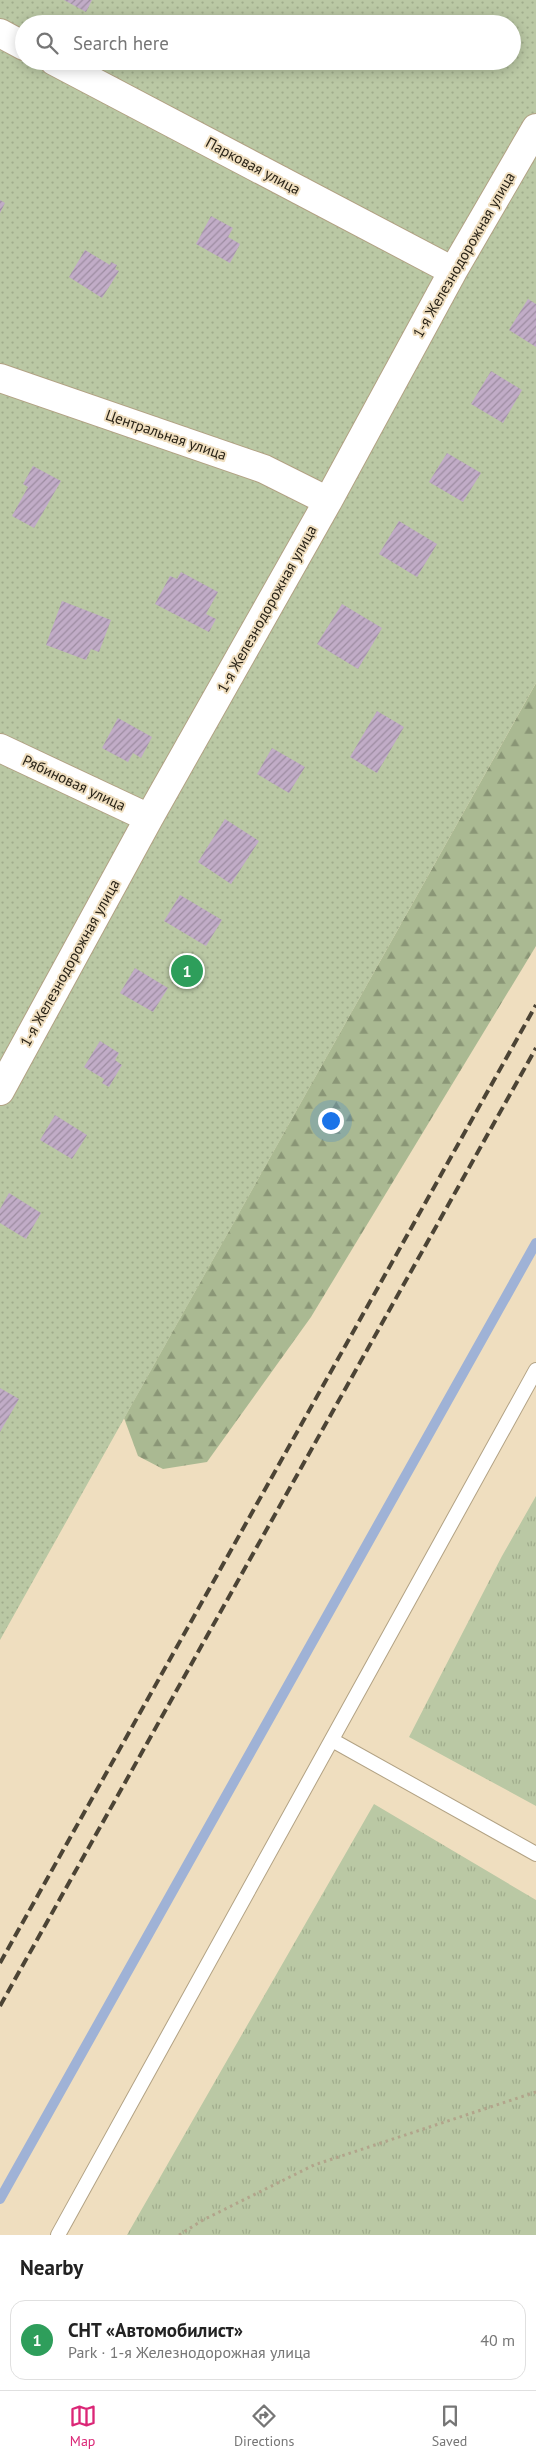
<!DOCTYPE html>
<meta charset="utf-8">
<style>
:root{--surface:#fff;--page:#f2f2f2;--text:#222;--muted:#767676;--line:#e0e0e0;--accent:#db2777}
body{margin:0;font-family:"PT Sans",sans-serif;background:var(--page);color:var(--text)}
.you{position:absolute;left:330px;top:1120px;width:18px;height:18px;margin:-12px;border:4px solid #fff;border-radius:50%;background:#1a73e8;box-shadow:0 0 0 8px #1a73e833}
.badge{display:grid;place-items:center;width:32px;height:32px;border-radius:50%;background:var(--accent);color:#fff;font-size:16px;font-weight:700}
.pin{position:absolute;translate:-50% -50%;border:2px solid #fff;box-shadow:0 1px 5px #0006}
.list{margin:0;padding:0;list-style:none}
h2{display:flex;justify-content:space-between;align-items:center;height:65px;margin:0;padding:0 20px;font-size:21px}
h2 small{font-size:16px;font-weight:400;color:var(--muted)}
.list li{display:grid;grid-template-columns:32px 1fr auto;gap:15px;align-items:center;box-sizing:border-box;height:80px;margin:0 10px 10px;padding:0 10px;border:1px solid var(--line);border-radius:15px}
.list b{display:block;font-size:19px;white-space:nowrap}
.list p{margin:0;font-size:16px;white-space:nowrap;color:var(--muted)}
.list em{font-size:16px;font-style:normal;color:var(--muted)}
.icon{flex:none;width:28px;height:28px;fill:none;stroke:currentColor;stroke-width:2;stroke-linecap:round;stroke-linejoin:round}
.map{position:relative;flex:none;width:536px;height:2235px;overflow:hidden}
.search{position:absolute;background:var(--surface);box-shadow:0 2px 12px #0003;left:15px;right:15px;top:15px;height:55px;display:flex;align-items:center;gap:12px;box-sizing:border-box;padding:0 18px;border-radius:28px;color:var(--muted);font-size:19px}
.sheet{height:155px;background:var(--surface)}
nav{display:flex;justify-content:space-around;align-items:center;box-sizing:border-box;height:70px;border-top:1px solid var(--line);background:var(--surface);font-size:14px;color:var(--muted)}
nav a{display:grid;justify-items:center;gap:2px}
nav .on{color:var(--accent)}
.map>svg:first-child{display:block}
.grass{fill:url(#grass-tufts)}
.forest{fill:url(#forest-firs)}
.garden{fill:url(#garden-dots);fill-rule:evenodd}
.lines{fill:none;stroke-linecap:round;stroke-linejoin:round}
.stream{stroke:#9fb2d6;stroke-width:10}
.building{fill:url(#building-hatch)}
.service-casing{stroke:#b2a284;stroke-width:16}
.minor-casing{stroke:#b2a284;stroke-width:30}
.path{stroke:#b2a48b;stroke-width:3;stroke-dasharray:2.5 4;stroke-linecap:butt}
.service{stroke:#fff;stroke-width:14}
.minor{stroke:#fff;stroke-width:28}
.rail{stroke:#4c4435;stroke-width:4;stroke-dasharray:10 5;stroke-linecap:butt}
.labels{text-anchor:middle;stroke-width:4;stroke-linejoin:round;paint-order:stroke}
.street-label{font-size:15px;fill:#292317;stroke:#efdebf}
</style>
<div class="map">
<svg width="536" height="2235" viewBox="0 0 536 2235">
<defs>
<pattern id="grass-tufts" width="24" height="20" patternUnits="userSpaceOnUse" patternTransform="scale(1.25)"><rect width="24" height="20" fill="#bac8a4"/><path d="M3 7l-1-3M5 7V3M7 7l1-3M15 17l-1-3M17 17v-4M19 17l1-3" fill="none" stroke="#a0ac8c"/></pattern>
<pattern id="forest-firs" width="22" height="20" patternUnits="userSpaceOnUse" patternTransform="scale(1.25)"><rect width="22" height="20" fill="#aab992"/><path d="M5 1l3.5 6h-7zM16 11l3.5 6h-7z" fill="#8a9676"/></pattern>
<pattern id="garden-dots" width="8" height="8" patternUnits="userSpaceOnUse" patternTransform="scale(1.25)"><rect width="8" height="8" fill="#bac8a4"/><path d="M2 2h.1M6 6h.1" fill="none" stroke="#a0ac8c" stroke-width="1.8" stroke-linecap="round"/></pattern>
<pattern id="building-hatch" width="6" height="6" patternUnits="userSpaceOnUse" patternTransform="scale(1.25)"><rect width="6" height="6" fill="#c1acc7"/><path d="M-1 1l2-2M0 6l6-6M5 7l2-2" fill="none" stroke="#9d8ca1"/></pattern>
</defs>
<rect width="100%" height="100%" fill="#efdebf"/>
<path class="grass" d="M536,1496V1806L409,1737L502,1556Z
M374,1804L536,1900V2235H127Z"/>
<path class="forest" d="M536,683V946L311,1317L207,1462L163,1469L138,1456L124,1418Z"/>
<path class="garden" d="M0,0H536V683L0,1640ZM24,24H512V61H24Z"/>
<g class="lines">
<path class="stream" d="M0,2199L536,1243"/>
</g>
<path class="building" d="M64,0H92L86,12Z
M0,200L5,203L0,213Z
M211,216L233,228L228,237L240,244L230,263L196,244Z
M85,250L110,265L111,262L117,265L115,269L119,271L102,298L69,277Z
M528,299L536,304V347L509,330Z
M491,371L522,390L503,423L471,404Z
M447,453L481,473L463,502L429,482Z
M33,466L61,481L34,528L12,516L28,487L23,484Z
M399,521L437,544L417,577L379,554Z
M181,572L218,592L206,614L216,619L209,632L155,604L170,576L177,579Z
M62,601L111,620L99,652L91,649L86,660L46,645Z
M342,604L382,628L358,669L317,644Z
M377,711L404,727L377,773L350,757Z
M118,718L152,737L141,758L133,753L128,762L102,748Z
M272,748L305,767L289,793L257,774Z
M225,819L259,841L231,884L198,862Z
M180,895L222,920L206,946L164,921Z
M135,968L168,988L153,1012L120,993Z
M100,1041L119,1053L115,1060L122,1065L109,1087L102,1083L104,1079L84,1067Z
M55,1115L87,1135L72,1159L40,1140Z
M9,1193L41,1213L26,1239L0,1223V1209Z
M0,1388L19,1399L0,1432Z"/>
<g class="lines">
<defs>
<path id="service" d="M332,1740L536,1854
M58,2235L536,1370"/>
<path id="minor" d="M0,33L24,46
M54,61L453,271
M0,378L264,469L328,501
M0,748L149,818
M0,1091L149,818L328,501L453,271L536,128"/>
</defs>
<use href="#service" class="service-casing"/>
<use href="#minor" class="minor-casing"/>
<path class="path" d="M179,2235L203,2220L314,2165L536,2092"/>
<use href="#service" class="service"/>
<use href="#minor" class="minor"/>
<path class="rail" d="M0,1963L536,1005
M0,2006L536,1048"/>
</g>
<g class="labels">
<g class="street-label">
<text transform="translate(253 166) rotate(28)" y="5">Парковая улица</text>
<text transform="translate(464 255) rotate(-60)" y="5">1-я Железнодорожная улица</text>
<text transform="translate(166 435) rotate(19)" y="5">Центральная улица</text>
<text transform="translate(267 609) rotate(-61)" y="5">1-я Железнодорожная улица</text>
<text transform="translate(74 783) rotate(25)" y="5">Рябиновая улица</text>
<text transform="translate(70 963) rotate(-61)" y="5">1-я Железнодорожная улица</text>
</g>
</g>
</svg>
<div class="you"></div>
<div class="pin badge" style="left:187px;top:971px;background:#2e9e5b">1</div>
<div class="search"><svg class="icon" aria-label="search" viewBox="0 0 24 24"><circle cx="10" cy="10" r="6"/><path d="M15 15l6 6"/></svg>Search here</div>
</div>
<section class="sheet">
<h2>Nearby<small></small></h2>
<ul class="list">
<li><span class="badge" style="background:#2e9e5b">1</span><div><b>СНТ «Автомобилист»</b><p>Park · 1-я Железнодорожная улица</p></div><em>40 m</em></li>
</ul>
</section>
<nav>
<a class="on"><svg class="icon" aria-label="map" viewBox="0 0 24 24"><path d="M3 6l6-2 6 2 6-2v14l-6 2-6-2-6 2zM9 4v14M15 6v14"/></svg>Map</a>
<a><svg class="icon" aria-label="directions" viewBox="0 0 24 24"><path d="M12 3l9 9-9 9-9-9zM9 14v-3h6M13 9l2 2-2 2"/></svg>Directions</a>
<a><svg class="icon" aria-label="saved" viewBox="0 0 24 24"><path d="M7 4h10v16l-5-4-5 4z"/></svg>Saved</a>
</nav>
